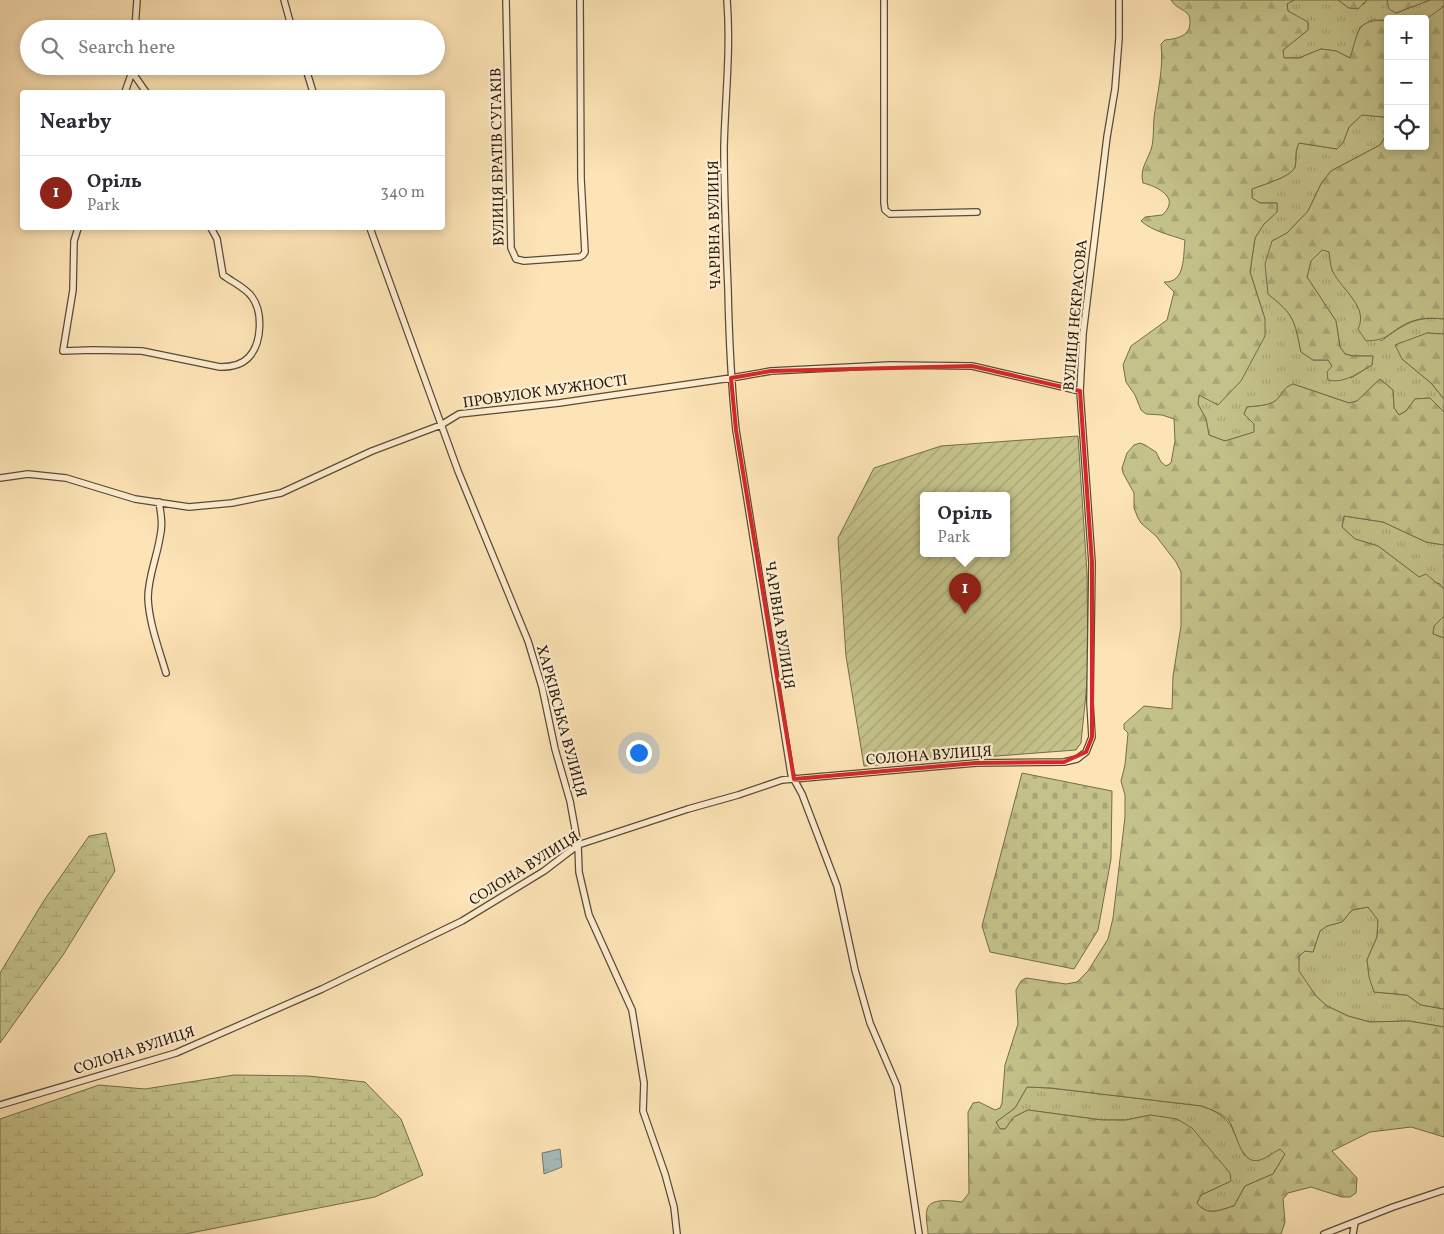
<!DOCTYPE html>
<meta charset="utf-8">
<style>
:root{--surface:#fff;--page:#f7f7f7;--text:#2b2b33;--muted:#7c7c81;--line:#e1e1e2;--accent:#8f2418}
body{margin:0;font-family:Vollkorn,serif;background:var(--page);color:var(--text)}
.controls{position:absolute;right:15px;top:15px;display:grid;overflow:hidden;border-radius:5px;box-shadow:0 2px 8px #0003}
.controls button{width:45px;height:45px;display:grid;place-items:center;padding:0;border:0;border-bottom:1px solid var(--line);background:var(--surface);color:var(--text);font:25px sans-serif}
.you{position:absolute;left:638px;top:752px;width:18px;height:18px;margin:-12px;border:4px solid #fff;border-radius:50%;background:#1a73e8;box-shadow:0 0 0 8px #1a73e833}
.badge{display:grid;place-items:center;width:32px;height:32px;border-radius:50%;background:var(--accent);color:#fff;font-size:16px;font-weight:700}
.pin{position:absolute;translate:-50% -41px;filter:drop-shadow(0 1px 2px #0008)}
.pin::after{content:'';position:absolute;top:26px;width:18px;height:15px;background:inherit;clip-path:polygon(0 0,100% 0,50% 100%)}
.popup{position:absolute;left:920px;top:492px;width:90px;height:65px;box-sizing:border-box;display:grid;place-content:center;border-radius:5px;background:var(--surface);filter:drop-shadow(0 1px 4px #0005);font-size:16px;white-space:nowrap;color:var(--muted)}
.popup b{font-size:19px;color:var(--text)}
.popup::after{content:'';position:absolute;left:50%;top:100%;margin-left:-10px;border:10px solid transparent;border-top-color:var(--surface)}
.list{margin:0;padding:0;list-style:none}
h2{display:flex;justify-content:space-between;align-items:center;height:65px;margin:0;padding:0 20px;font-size:21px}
h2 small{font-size:16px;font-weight:400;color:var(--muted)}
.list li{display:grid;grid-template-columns:32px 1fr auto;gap:15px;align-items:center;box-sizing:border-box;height:75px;padding:0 20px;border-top:1px solid var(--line)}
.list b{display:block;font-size:19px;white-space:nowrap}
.list p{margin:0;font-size:16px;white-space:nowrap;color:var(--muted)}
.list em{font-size:16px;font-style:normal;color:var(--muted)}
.icon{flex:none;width:28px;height:28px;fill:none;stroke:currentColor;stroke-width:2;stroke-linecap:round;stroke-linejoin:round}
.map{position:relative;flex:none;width:1444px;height:1234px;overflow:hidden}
.search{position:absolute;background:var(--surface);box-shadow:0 2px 8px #0003;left:20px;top:20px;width:425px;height:55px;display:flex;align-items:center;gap:12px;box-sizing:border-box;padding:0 18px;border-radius:28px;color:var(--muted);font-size:19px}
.panel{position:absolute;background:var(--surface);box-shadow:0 2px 8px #0003;left:20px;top:90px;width:425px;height:140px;border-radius:5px}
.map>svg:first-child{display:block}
.grass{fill:url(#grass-tufts);stroke:#736d4a}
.forest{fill:url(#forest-firs);stroke:#736d4a;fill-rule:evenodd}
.wetland{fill:url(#wetland-marsh);stroke:#736d4a}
.cemetery{fill:url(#cemetery-stones);stroke:#736d4a}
.garden{fill:url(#garden-furrows);stroke:#736d4a;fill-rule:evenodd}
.water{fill:url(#water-ripples);stroke:#717a74}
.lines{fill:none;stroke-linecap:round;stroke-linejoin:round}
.street-casing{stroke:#594b36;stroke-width:8}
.street{stroke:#feedd0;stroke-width:5.5}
.marked{fill:none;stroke:#d62828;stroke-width:4;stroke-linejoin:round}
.labels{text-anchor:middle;stroke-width:4.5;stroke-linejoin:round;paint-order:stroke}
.street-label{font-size:15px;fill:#22180b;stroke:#feedd0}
</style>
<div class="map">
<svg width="1444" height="1234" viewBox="0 0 1444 1234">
<defs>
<pattern id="grass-tufts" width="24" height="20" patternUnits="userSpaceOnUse" patternTransform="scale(1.25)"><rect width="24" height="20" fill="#c4c28a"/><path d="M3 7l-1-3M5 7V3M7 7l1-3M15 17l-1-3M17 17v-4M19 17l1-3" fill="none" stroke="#a8a676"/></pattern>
<pattern id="forest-firs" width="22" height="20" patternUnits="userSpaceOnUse" patternTransform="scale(1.25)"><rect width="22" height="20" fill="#c4c28a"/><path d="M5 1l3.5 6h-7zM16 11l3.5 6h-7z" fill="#a8a676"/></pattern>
<pattern id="wetland-marsh" width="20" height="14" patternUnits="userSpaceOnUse" patternTransform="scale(1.25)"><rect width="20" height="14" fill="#c4c28a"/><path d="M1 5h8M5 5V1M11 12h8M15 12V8" fill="none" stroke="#a8a676"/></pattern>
<pattern id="cemetery-stones" width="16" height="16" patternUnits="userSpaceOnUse" patternTransform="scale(1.25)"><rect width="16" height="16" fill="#c4c28a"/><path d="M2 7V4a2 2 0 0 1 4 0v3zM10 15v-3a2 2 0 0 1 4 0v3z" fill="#a8a676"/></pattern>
<pattern id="garden-furrows" width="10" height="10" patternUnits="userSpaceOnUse" patternTransform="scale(1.25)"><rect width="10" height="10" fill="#c4c28a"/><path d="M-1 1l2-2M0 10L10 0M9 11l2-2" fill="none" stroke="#a8a676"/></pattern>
<pattern id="water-ripples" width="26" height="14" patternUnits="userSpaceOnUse" patternTransform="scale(1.25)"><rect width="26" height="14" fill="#a5bcba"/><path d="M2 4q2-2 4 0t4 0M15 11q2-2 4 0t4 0" fill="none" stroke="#8ea19f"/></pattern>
</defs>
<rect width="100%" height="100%" fill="#fde4b6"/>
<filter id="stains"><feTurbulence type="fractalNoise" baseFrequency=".004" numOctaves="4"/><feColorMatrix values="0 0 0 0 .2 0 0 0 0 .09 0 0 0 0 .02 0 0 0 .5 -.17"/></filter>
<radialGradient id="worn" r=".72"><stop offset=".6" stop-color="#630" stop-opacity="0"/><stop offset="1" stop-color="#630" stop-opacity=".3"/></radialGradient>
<path class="grass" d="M1294,0H1338L1349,8L1364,4L1367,0H1387L1396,13L1430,0H1444V6L1427,20H1372L1360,27L1350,58L1336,51L1321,49L1299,58H1283V50L1308,30V22L1288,12L1287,4Z
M1362,115L1384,117L1388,132L1380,145L1331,171L1321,184L1308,211L1287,233L1272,241L1268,294C1295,316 1294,319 1301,352L1313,360H1328L1332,366L1351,378L1372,365L1373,356H1353L1345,354L1340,347L1336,321L1307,277L1311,261L1322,249L1329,252L1332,270L1359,307L1362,322L1381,341C1405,324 1414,316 1444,319V334L1427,333L1402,359L1431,383L1444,399V412L1430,398L1415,399L1406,411L1399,415L1394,408L1393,390L1380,379L1357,401L1349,403L1293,384C1282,388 1283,395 1275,401C1268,406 1256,406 1247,407L1244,414L1254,424L1255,432L1225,441L1209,435L1206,419L1198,404L1199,394L1218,405L1265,319L1250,272L1255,238L1264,224L1277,212V203H1260L1252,198V189C1262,185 1291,177 1295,167C1297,158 1294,154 1299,143L1337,149L1343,143L1349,127Z
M1344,516L1383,522L1426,542L1444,545V589L1440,584L1419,577L1378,546L1355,539L1342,527Z
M1444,616V638L1433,634L1434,626Z
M1368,907L1378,919L1377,937L1367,960L1374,992L1407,995L1421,1005L1444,1009V1027L1409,1021L1370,1022L1348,1016L1327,1006L1316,996L1298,971L1299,956L1305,951L1313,952L1320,931L1327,926L1342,922L1352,910Z
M1027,1087L1050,1088L1202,1106C1232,1117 1232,1128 1244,1155L1259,1160L1280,1148L1285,1154L1273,1174L1245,1186L1234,1206C1219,1210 1208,1217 1197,1203L1201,1195L1231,1181L1151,1115L1126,1120H1102L1028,1110L1014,1117L1005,1129H1000L996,1122L1015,1108Z"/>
<path class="forest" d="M1171,0H1294L1287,4L1288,11L1308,22V30L1283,50L1284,58H1299L1321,49L1336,51L1350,58C1359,32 1355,18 1388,21V129L1384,117L1362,115L1349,127L1343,143L1337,149L1299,143C1294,153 1297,158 1295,167C1291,177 1262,185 1252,189V198L1260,203H1277V212L1264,224L1255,238L1250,272L1265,319V336L1241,381L1218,405L1199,395L1198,404L1206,419L1209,435L1225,441L1254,432V424L1244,414L1247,407C1256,406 1268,406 1275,401C1283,395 1282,388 1293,384L1349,403L1357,401L1380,379L1393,390L1394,408L1399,415L1406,411L1415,399L1430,398L1444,412V545L1426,542L1383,522L1344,516L1342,527L1355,539L1378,546L1419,577L1426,574L1444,589V616L1434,626L1433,634L1444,638V1009L1421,1005L1407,995L1374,992L1369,977L1367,960L1377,937L1378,920L1368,907L1352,910L1342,922L1327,926L1320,931L1313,952L1305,951L1299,956V971L1316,996L1327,1006L1348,1016L1370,1022L1409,1021L1444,1027V1137L1411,1127L1370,1132L1332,1151L1357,1178L1356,1193L1350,1197H1342L1311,1187L1288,1193L1283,1199L1285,1222L1281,1234H928C928,1227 925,1217 927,1210C929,1197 953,1201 962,1202L969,1193L968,1112L973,1103L979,1102L995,1110L1000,1108L1002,1103L1005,1065L1018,1024L1016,990L1021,981L1026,978L1066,984L1077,982L1088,971L1108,939L1113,918L1125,817V795L1121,781L1125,765L1128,733L1124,729V724L1144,706L1172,709L1173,676L1181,626V572L1176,562L1156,536L1141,523L1138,518L1134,508V493L1123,473L1122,468L1127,453L1134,445L1140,443L1145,445L1156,452L1161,462L1166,466L1171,463L1175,441L1174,419L1162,415L1146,414L1141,410L1135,395L1126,382L1123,365L1131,346L1167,320L1174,292L1164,282C1186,283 1183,255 1185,240C1170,235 1152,231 1141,221L1145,217L1162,215C1165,213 1168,209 1169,205C1172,193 1152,185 1143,183C1139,168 1149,159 1152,146C1154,137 1153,127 1154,118C1157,94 1164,68 1161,44L1165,40C1175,39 1189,37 1190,24C1190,20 1190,16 1187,13C1181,8 1175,7 1171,0ZM1027,1087L1051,1088L1202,1106C1212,1110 1222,1113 1229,1121C1237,1132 1240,1166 1260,1160C1267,1158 1274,1152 1280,1149L1285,1154L1273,1174L1245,1186L1234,1206C1219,1210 1208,1217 1197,1203L1201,1195L1231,1181L1230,1173L1192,1128L1177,1119L1151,1115L1126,1120H1102L1028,1110L1014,1117L1005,1129H1000L996,1122L1015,1108Z
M1338,0H1367L1358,9L1349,8Z
M1387,0H1430L1396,13L1389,9Z
M1444,6V319C1429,317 1415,318 1402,326C1385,336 1387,340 1366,341L1358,329C1369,307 1342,290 1333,272C1330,266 1330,258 1329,252L1322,250L1311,261L1307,277L1336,321L1340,347L1345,354L1353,356H1373L1372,365C1358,373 1344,384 1328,380L1327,372L1332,366L1328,360H1313L1301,352C1294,319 1295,316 1268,294L1265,264L1272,241L1287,233L1308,211L1321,184L1331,171L1380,145L1388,132V146H1425V20Z
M1427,333L1444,334V399L1431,383L1402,359L1395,345Z"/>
<path class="wetland" d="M106,833L115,871L63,955L0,1043V973L43,902L89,836Z
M234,1075L308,1076L365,1082L401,1119L423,1175L375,1197L185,1234H0V1119L99,1085L145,1089Z"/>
<path class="cemetery" d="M1022,773L1112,791L1111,859L1098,930L1074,969L990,952L982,926Z"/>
<path class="garden" d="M1078,436L1087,573L1088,673L1081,743L1076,750L864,766L846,656L838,538L874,468L941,446ZM924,495H1006V553H924Z"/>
<path class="water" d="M560,1149L562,1167L544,1174L542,1153Z"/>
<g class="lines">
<defs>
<path id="street" d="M284,0L292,29
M506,0L511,248L516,259L524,261L580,257L583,255L585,252L581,179L580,0
M727,0C731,50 725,99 724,148C724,195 726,242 728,289C729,336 731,383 736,430L791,774L802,794L837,886L855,970L870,1023L897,1086L919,1234
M884,0V203L885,210L890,214L977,212
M135,29L137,0
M305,66L313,92
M132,72L146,92
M125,92L132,72L133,66
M78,228L74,241L73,290L63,351L93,350L142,351L220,367C230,367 242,365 249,357C262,343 263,312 252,297C246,288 232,282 223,275L217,239L211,228
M370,228L458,471L528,641L542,687L555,749L570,801L578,845L579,872L589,915L632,1010L644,1083L643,1111L665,1174L674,1207L677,1234
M0,478L28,474L66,478L135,499L189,507L232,503L281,493L372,451L441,425L459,414L559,403L731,378L771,371L890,365L972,366L1080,391
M159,502C161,514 163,525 160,537C157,557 148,577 148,598C149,623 159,649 166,673
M0,1105L176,1053L322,989L462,921L544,871L578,845L688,809L738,795L782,780L976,763L1064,762L1077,759L1086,752L1092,737L1090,703L1092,563L1080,391L1083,334L1107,137L1115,89L1119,38V0
M1324,1234L1393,1207L1444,1190
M1353,1234L1355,1222"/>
</defs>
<use href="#street" class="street-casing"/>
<use href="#street" class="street"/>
</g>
<path class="marked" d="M972,366L1080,391L1092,563V737L1086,752L1064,762L976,763L794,779L736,430L731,378L771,371Z"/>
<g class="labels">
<g class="street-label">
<text transform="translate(497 157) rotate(-91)" y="5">ВУЛИЦЯ БРАТІВ СУГАКІВ</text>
<text transform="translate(714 225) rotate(-91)" y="5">ЧАРІВНА ВУЛИЦЯ</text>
<text transform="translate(1075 315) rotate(-85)" y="5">ВУЛИЦЯ НЄКРАСОВА</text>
<text transform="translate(545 391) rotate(-8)" y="5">ПРОВУЛОК МУЖНОСТІ</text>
<text transform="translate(780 625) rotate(81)" y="5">ЧАРІВНА ВУЛИЦЯ</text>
<text transform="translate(562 721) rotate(75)" y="5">ХАРКІВСЬКА ВУЛИЦЯ</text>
<text transform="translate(929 755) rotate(-4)" y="5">СОЛОНА ВУЛИЦЯ</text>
<text transform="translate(524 868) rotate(-32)" y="5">СОЛОНА ВУЛИЦЯ</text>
<text transform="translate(134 1050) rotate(-18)" y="5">СОЛОНА ВУЛИЦЯ</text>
</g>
</g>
<rect width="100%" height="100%" filter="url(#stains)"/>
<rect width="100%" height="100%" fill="url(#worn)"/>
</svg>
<div class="controls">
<button>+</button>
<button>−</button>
<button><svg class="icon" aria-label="locate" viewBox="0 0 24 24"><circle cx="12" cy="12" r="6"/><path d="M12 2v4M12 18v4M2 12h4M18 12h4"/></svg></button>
</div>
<div class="you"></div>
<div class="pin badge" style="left:965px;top:614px">1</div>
<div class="popup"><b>Оріль</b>Park</div>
<div class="search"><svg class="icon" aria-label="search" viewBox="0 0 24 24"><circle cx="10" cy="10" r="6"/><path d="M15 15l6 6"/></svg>Search here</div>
<section class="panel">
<h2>Nearby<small></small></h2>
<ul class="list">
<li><span class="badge">1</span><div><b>Оріль</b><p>Park</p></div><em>340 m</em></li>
</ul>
</section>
</div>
